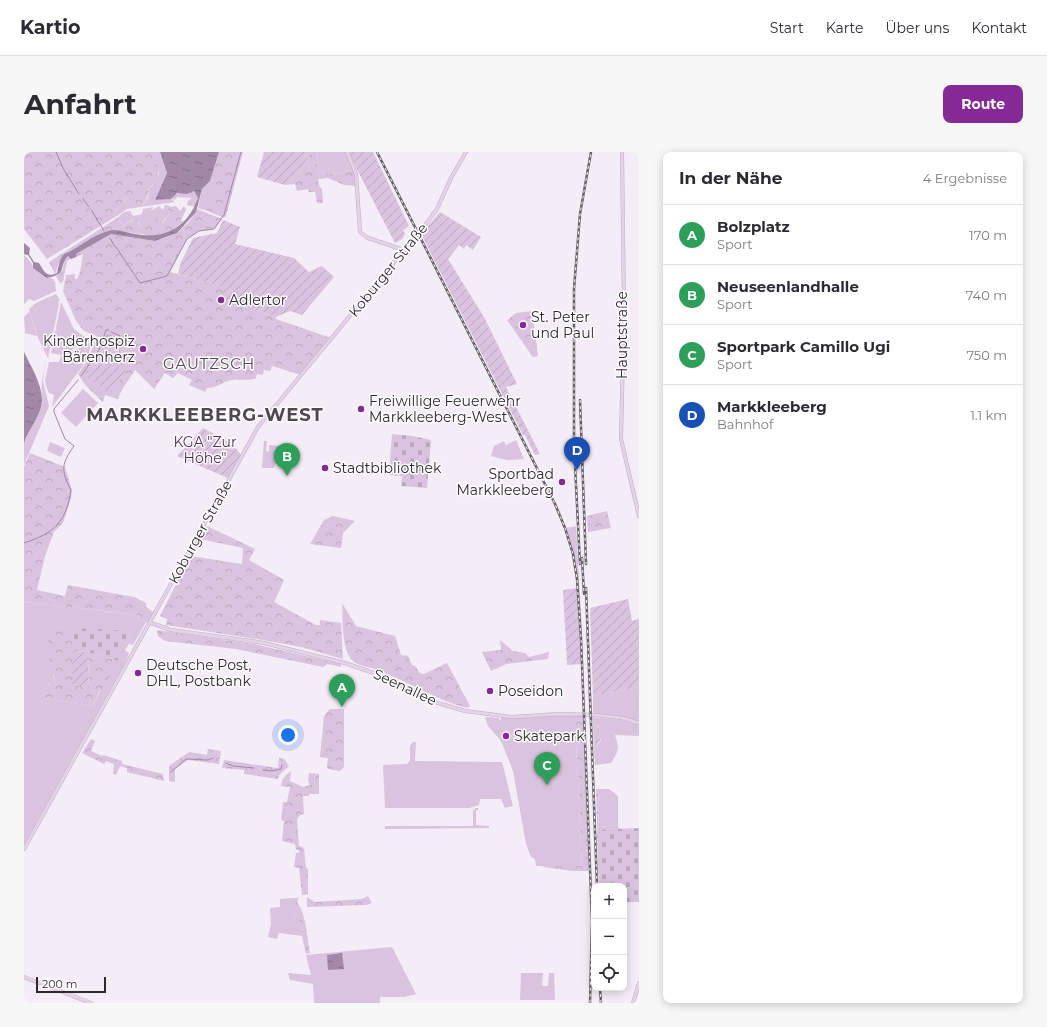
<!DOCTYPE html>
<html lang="de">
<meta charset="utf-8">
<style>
:root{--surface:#fff;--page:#f7f7f7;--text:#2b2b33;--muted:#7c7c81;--line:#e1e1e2;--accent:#842995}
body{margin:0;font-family:Montserrat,sans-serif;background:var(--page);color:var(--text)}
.controls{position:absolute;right:12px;bottom:12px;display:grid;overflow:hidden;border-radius:8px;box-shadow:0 2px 10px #0003}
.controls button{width:36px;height:36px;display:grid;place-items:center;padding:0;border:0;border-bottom:1px solid var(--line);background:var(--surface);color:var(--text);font:20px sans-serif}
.scale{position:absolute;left:12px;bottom:10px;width:70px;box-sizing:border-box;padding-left:4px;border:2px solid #2c292d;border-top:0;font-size:11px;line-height:14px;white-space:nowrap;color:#2c292d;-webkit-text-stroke:3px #fefcfe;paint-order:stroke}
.you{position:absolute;left:264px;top:583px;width:14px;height:14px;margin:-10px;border:3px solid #fff;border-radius:50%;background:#1a73e8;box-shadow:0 0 0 6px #1a73e833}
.badge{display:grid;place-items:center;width:26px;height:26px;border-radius:50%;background:var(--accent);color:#fff;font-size:13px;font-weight:700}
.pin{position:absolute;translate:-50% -33px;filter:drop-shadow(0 1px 2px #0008)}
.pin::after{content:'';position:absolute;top:21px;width:14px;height:12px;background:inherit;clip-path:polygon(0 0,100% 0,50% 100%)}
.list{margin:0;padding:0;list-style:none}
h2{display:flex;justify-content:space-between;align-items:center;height:52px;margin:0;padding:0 16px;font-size:17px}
h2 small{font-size:13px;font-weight:400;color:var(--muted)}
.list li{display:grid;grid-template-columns:26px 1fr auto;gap:12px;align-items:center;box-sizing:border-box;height:60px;padding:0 16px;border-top:1px solid var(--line)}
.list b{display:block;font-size:15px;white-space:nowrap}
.list p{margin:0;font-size:13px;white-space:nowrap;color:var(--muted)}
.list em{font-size:13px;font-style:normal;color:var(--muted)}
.icon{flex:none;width:22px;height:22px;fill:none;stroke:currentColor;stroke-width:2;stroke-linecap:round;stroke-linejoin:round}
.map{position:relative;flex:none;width:615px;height:851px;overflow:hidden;border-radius:8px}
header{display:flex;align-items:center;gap:24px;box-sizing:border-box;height:56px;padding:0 20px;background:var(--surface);border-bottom:1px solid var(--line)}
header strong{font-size:19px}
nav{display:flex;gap:22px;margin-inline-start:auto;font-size:14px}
.intro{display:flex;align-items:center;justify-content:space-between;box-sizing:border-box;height:96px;padding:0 24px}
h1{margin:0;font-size:28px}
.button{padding:10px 18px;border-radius:8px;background:var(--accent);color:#fff;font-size:14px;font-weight:700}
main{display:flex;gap:24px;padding:0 24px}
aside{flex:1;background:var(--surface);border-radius:8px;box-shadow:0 2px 10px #0003}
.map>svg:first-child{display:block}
.grass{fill:#dac3de;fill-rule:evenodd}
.forest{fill:url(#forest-crowns)}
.cemetery{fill:url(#cemetery-stones)}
.garden{fill:url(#garden-furrows)}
.water{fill:url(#water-ripples)}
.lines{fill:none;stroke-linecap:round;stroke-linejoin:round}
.stream{stroke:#a188a6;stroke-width:1}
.secondary-casing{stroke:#bab2bc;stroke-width:4}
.secondary{stroke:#e6d1eb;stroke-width:3}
.rail-casing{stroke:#656166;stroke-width:2.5}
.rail{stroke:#fefcfe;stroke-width:1;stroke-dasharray:3;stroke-linecap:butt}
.secondary-bridge-casing{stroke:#bab2bc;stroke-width:4;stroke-linecap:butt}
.secondary-bridge{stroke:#e6d1eb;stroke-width:3}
.poi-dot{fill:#842995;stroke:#fefcfe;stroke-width:1.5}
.labels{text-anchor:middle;stroke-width:3;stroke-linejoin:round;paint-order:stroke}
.street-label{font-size:14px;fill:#2c292d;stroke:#fefcfe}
.poi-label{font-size:14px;fill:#2c292d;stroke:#fefcfe;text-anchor:start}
.park-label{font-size:14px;fill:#522f59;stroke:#fefcfe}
.neighbourhood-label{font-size:15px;letter-spacing:1px;fill:#4f4850;stroke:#fefcfe}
.district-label{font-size:18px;font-weight:bold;letter-spacing:1px;fill:#4f4850;stroke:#fefcfe}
</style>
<header>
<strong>Kartio</strong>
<nav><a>Start</a><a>Karte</a><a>Über uns</a><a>Kontakt</a></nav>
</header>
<div class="intro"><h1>Anfahrt</h1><a class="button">Route</a></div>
<main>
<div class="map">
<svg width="615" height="851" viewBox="0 0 615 851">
<defs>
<pattern id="forest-crowns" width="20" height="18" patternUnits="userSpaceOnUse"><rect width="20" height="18" fill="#dac3de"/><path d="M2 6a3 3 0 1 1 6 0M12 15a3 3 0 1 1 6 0" fill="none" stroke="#bba8bf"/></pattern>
<pattern id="cemetery-stones" width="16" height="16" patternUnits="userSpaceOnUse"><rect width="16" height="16" fill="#dac3de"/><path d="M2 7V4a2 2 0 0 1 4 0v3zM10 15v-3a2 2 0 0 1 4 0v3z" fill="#bba8bf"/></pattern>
<pattern id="garden-furrows" width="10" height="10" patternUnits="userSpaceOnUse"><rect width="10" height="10" fill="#dac3de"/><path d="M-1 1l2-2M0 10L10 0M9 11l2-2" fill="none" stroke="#bba8bf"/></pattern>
<pattern id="water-ripples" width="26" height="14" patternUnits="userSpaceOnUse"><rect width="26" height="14" fill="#a188a6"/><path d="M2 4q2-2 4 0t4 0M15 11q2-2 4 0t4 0" fill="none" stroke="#836f88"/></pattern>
</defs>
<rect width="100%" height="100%" fill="#f4ecf6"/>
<path class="grass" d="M130,0H136L143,21L131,48L147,47L151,50L103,57L91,65V61L94,55L100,52L101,46L118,54L124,46L125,36L128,34L135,22Z
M293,0H323L331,18C318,20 305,25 294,18Z
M186,29H192V32L199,31L188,52L180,58L174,56L178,37Z
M141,53H143L145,62L138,71L124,67L120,69V75H116L115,71L108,68L99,74L93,66L100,60L106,59L109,64L118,62L119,57L129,55L127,59L135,54L139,58Z
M0,102L8,112L9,116L25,126L27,125L31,130L32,139L10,149L5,147L0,152Z
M32,142L36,148L34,150L35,152L24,206L14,186L5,157L12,151Z
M37,150L50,177L66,189L37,203L27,201Z
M5,160L6,161L13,184L1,181L0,165Z
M65,191H68L61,211L28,255L30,243L24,240L21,229L25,210H35L37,204Z
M22,209L19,229L25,254L0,313V292L17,250L18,229Z
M59,237L74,251L52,275L37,261Z
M492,288L500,307L483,308L467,304L470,294L480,289L482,293Z
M240,289H243L242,300L245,299V293L255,294L254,300H250H252L251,306L253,307L250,316H238Z
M26,290L41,296L37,305L23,299Z
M552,374L558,479L552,412L542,376Z
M0,450L115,463L114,467L122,470L109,493L105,492L101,498L105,501L101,511L0,693ZM29,475L108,481L68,554L20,546L25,531L26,534L31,533L32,529L29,525Z
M615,535V571L569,563V544Z
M532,563L559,564V567L551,571L558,714H512L511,707L507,705L502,692L489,619L477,589L464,574L461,565L475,566V567L477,568V566H500Z
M568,565C584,567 600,567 615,573V584L591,583C595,597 596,596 587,611L571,613L570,598L577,588L575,575L569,572Z
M389,590H392L391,609L478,610L489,654L481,656L477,647H456L455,653L445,656H361L359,613L383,612L386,609V594Z
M574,637H585L594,644V673L575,675Z
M451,656H454V658H452V673L465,674V676L361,677V674H449V659Z
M269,746V760L274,767L279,784L255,781L253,787L244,785L247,772L246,756L256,755V747Z
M368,795L392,842L380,845H356V851H290L289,832L266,828L264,821L287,823L282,803Z
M497,821H519L518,834H524L525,821H530L531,848H496Z"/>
<path class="forest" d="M0,0H130C134,14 139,26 125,36L123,46L118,54C108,56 108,50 101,46L100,52C94,55 90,58 91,65L23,107L0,77Z
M195,0H219L202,64L200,66L179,57L184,51L188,52V45L198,32L192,33L191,29H186Z
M286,0H293L294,18C305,25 318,20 331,18L332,34L320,33L304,26L294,27L295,34L298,37L299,51H293L291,40H285L284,37L273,39L271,32L261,33C272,26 283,13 286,0Z
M170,39L174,46L171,55L163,53L164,49L168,46L153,45L151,48L148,47L150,42Z
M143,53L147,55L152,54L156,59L160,54L162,58L157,68L159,70L145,80L130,84L89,78L40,102L36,108L31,122L25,110L93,66L99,74L111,67L113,68L116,75H119L120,69L128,65L135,67L138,71H139L145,62Z
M173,57L198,67L190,77L175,79L163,87L146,120L201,136L198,146L199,147L252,165V167L307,186L277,223L248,214L246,219L240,218L239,223L233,222L232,226C223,230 216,226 207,228C198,230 193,236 183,236L181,240L165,233L168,228L154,221L149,226L141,221L130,237L111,218C105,228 97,237 94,247L81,243L79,250L62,234L54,222L62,211L72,187L81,190L82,188L60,179L52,169L39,139L42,123L51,122V127H53L56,120L59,102L52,105V102L87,82L131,89L141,86L153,81L165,70Z
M44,104L47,107L43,109L39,130L36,131L32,124L38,119L40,111Z
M508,159L514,204L509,205L483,168L492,161Z
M6,301L41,315L48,338L47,346L39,371L30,380L21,404L13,438L41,444L44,433L110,445L122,451V455L132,462L127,472L114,467L115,463L0,450V315Z
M583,359L587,376L564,380L563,364Z
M309,364L331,369L319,381L317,396L286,392L300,368Z
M183,374L231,397L225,408L260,428L250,450L292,473H296V468L317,471L319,507L277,495L239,488L142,473L143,467L136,464L166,404L218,412L219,396L176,387Z
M318,451L332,474L371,484L377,503L384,504L388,513L391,514L396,521L400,522L423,511L446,554L443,556C411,548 384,529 353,518C347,515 335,514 330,510C317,500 319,467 318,451Z
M29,475L50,476L49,532L65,536L64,500L94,509L79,538H76L68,554L20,546L21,531L26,533H31L32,529C25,519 20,484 29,475Z
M133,478L230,492L317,512V515L304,512L299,515L212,497L141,489L134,484Z
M476,488L489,499L501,501L505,505L525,500L524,507L482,512L467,519L458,500L477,498Z
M306,557H320V615L316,619L304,617L303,615L304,606L296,605L300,564Z
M559,567L565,719H548L520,715L518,714H558L551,571Z
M569,572L577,577L579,583L570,598Z
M67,587L71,589L67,599L78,604L79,603L98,609V612L139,622L140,629L103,620V616L96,614L92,623L89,622L90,612L82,609L80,612L58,601Z
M184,597L197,599L195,612L164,608L151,617V630L145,629V614L165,600L183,603Z
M255,606L260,607L265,614L255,623L254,627L220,622V618L198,616L200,608L254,616Z
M267,619L266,629L279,635L286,633L284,629L285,621L295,622V642H285V644H279L280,662L276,663L273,667L275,694L280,696L282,716L284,717V742L278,743L275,716L270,715L272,701H275V699L272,697L271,692L258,689L260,669L257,668L259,650H263L266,635L257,634L259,625L260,627L261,624Z
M572,637H574L575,675L594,673L595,679L575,734Z
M344,744L348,751L342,753L283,755V745L291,750L338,747Z
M269,746H275L273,750C282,761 283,786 286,801L282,802L274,767L269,760Z"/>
<path class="cemetery" d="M368,282L389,284L407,288L403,336L377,334L378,324L365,323Z
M50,476L92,478L108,481L94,509L64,500L49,499Z
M615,676V750H600V734H575L573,678Z"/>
<path class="garden" d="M240,0H286C283,13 272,26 261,33L233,25Z
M324,0H349L385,74L379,78L381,82C379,87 376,89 371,91Z
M416,60L457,85L449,98L442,93L440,97L435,93L424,107L460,165L493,232L482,235L516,302L511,303L501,283H499L397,82Z
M199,68L216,75L211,92L270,106L285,120L298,114L310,125L278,163L266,159L252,165L199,147L198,146L200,136L154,122L157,110L169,86L193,81Z
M77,201L102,219L86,242L61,224Z
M179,276L207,291L218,304L206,327L153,304Z
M553,436L558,512L543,513L539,438Z
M604,447L608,469L615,467V535L569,544L566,456Z
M49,499L64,500L65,536L48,532Z"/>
<path class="water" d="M136,0H195L186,29L178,37L172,60L153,81L131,89L87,82L52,102V105L47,107L44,104C33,117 45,121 23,126L9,116V111L4,103L0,102V91L6,96L5,102L10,110L15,111C20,119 22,126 33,121L36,108L40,102C55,96 68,83 84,79C92,76 103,81 111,82C142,88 164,74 174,46L170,39L163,42L153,41L147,47L131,48L143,21Z
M0,200C8,217 23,239 16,258C12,270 3,280 0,292Z
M318,801L320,817L304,818L303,803Z"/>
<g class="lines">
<path class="stream" d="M32,0L40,18L55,42
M59,47L65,55
M68,59L80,79
M86,86L91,95
M92,95L116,131L143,124L163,87L175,79L190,77L200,63L217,0
M87,180L96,184
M57,224L75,198L82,178H85
M0,391C31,381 42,370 47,338C36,318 38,311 50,294L41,287L30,260V257L54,228
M202,611L209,614L230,616
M239,618L248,619L257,617L258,613
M147,620L162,607L184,608L189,606"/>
<defs>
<path id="secondary" d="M323,0L332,22L336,80L344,86L380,98
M598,0L600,160L597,287L615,364
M396,80L413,57L427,26L442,0
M127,471L147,478L240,491L321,511L361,525L414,551L441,559L488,565L535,562L571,563L598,566L615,571
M0,697L234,275L392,84
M0,825L67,851
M609,851L615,831"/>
</defs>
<use href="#secondary" class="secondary-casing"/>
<use href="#secondary" class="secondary"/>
<defs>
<path id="rail" d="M353,0L531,352L541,376L549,402L553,427L557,486L568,768L566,851
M556,248L562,412
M558,406L560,442
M556,412L550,294V137L556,62L567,0
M562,436L573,734
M576,836L577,851"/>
</defs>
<use href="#rail" class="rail-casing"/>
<use href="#rail" class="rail"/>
<defs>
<path id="secondary-bridge" d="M392,84L396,80"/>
</defs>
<use href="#secondary-bridge" class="secondary-bridge-casing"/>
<use href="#secondary-bridge" class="secondary-bridge"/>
</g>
<g class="poi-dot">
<circle cx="197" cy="148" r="4"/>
<circle cx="499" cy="173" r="4"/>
<circle cx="119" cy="197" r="4"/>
<circle cx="337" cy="257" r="4"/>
<circle cx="301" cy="316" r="4"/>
<circle cx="538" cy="330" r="4"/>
<circle cx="114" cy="521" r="4"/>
<circle cx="466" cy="539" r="4"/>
<circle cx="482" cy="584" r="4"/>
</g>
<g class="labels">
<g class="street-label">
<text transform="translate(364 118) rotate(-51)" y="5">Koburger Straße</text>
<text transform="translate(598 183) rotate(-90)" y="5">Hauptstraße</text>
<text transform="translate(176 380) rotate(-61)" y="5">Koburger Straße</text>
<text transform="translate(381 535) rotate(25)" y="5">Seenallee</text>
</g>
<g class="poi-label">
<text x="205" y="153">Adlertor</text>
<text x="507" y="170">St. Peter<tspan x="507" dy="16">und Paul</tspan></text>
<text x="111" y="194" text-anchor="end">Kinderhospiz<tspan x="111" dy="16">Bärenherz</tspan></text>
<text x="345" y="254">Freiwillige Feuerwehr<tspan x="345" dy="16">Markkleeberg-West</tspan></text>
<text x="309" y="321">Stadtbibliothek</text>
<text x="530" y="327" text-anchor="end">Sportbad<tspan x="530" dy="16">Markkleeberg</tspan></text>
<text x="122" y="518">Deutsche Post,<tspan x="122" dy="16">DHL, Postbank</tspan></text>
<text x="474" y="544">Poseidon</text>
<text x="490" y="589">Skatepark</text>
</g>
<g class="park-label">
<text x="181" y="295">KGA "Zur<tspan x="181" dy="16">Höhe"</tspan></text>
</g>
<g class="neighbourhood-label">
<text x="185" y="217">GAUTZSCH</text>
</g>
<g class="district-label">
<text x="181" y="269">MARKKLEEBERG-WEST</text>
</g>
</g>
</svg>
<div class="controls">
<button>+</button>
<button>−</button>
<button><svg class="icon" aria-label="locate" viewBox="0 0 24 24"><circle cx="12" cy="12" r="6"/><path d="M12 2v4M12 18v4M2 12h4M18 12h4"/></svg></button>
</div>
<div class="scale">200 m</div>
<div class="you"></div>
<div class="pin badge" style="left:318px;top:555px;background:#2e9e5b">A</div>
<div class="pin badge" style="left:263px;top:324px;background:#2e9e5b">B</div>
<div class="pin badge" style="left:523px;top:633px;background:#2e9e5b">C</div>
<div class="pin badge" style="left:553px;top:318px;background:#1a4fb4">D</div>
</div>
<aside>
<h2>In der Nähe<small>4 Ergebnisse</small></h2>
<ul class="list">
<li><span class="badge" style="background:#2e9e5b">A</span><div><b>Bolzplatz</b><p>Sport</p></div><em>170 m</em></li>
<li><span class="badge" style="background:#2e9e5b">B</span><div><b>Neuseenlandhalle</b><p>Sport</p></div><em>740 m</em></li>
<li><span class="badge" style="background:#2e9e5b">C</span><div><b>Sportpark Camillo Ugi</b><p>Sport</p></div><em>750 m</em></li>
<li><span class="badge" style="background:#1a4fb4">D</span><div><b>Markkleeberg</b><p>Bahnhof</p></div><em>1.1 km</em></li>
</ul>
</aside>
</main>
